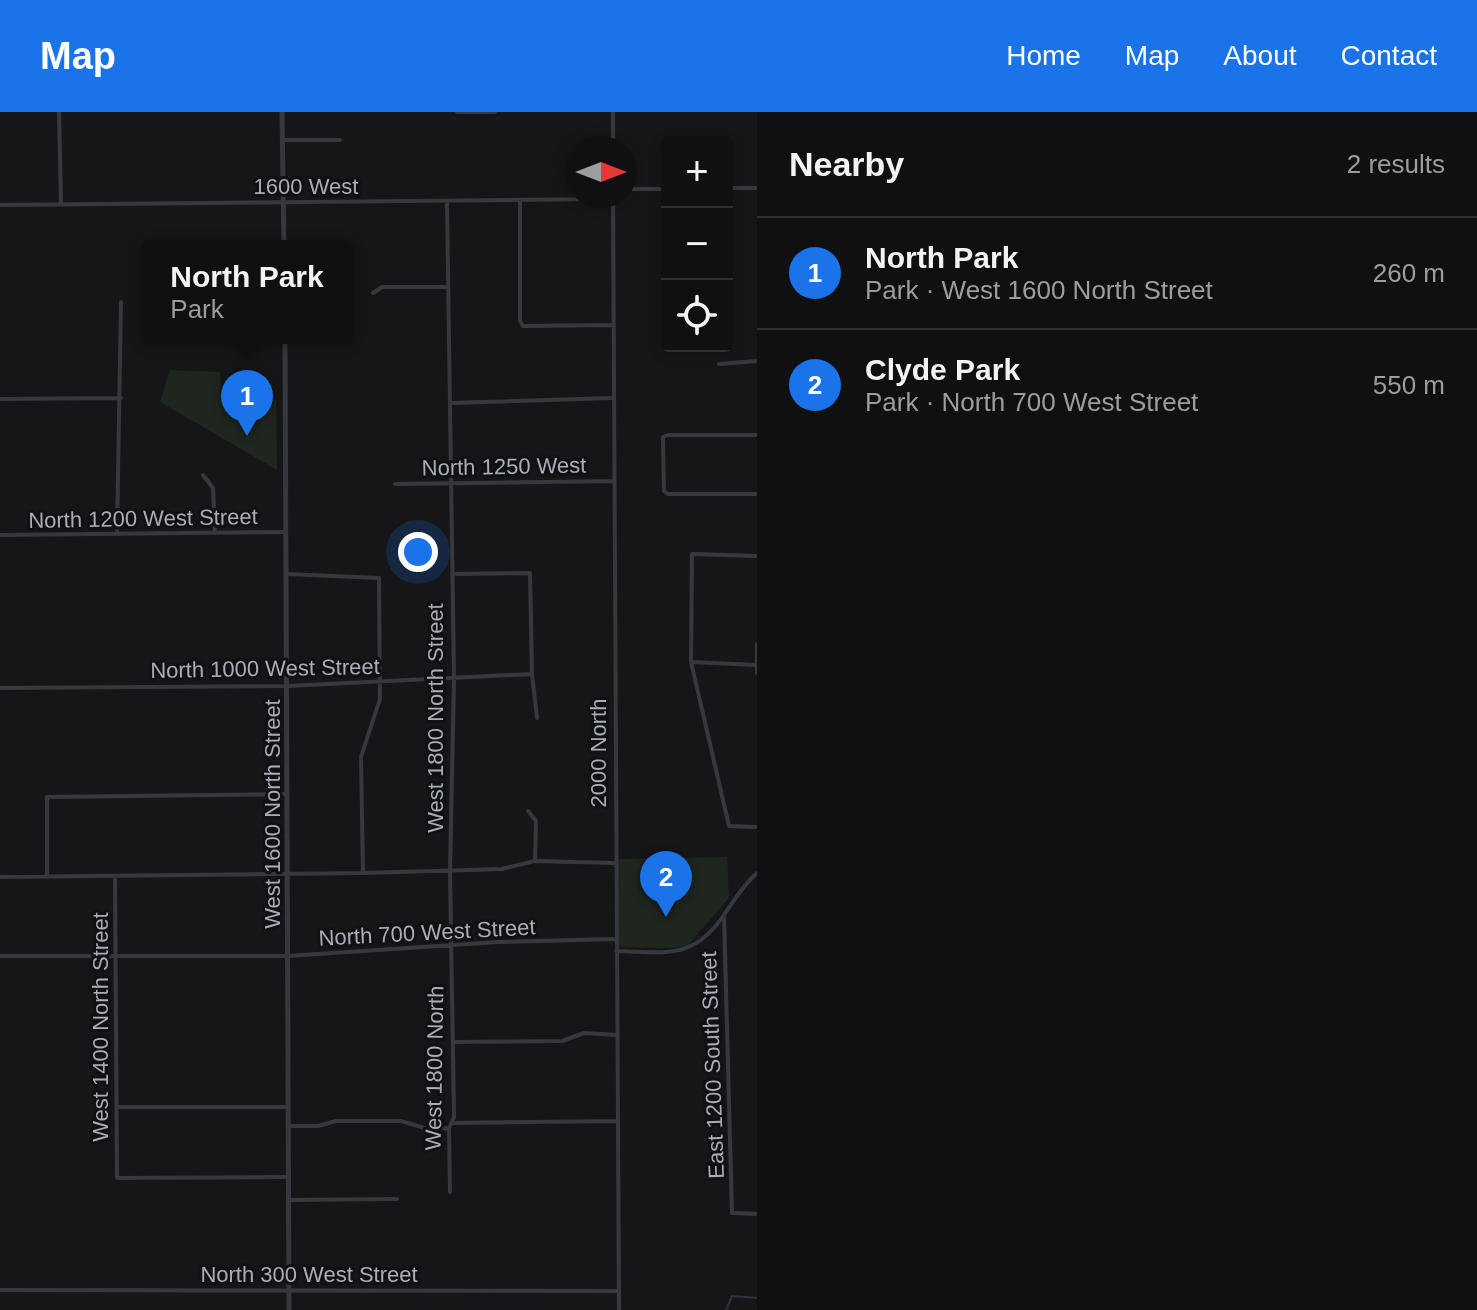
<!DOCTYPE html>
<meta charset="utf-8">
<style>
:root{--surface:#101012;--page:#19191b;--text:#f1f3f6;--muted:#9c9d9f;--line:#303032;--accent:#1a73e8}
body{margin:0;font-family:Helvetica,sans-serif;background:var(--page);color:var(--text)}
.controls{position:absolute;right:24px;top:24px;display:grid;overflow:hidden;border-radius:8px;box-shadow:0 4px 12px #0003}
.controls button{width:72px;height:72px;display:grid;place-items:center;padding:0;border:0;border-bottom:2px solid var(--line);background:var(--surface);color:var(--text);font:40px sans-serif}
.compass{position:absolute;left:565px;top:24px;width:72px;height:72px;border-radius:50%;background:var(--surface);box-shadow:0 4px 12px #0003;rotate:90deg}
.you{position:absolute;left:418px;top:440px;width:28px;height:28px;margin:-20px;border:6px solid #fff;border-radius:50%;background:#1a73e8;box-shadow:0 0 0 12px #1a73e833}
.badge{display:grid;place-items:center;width:52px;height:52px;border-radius:50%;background:var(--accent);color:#fff;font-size:26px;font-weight:700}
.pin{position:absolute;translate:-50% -66px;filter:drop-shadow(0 2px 4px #0008)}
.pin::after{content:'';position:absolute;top:42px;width:28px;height:24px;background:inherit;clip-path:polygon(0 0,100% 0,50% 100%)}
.popup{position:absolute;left:141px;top:128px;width:212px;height:104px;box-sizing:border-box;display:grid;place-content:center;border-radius:8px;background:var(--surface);filter:drop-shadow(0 2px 6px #0005);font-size:26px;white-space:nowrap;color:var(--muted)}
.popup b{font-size:30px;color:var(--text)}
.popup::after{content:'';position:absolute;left:50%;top:100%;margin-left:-16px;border:16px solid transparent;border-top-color:var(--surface)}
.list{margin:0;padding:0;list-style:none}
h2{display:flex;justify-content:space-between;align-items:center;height:104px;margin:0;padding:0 32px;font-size:34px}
h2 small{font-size:26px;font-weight:400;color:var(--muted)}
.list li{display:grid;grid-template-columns:52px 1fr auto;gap:24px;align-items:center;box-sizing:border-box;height:112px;padding:0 32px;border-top:2px solid var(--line)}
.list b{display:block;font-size:30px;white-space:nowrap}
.list p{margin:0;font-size:26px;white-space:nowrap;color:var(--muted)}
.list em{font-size:26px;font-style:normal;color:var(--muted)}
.icon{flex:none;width:44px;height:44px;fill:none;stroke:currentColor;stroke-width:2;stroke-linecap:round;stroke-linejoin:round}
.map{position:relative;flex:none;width:757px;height:1198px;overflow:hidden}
header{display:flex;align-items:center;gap:48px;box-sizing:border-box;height:112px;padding:0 40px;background:var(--accent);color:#fff}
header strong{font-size:38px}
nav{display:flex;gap:44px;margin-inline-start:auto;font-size:28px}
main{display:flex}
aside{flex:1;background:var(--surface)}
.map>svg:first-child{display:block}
.green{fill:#1e261f}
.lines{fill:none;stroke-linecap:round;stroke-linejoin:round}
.stream{stroke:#2c353c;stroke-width:2}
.minor{stroke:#37383d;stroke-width:4}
.tertiary{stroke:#37383d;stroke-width:5}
.labels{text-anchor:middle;stroke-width:6;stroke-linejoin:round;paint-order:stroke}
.street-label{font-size:22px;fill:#a8adb8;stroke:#111113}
</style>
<header>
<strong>Map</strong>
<nav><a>Home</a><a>Map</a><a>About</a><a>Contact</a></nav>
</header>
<main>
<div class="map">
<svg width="757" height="1198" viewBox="0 0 757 1198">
<rect width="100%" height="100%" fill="#161618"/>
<path class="green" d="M170,258L220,260L221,289L276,288L277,358L160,290Z
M727,745L729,786L687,834L670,836L619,835V747Z"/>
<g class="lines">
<path class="stream" d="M726,1198L732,1184L757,1186"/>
<path class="minor" d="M59,0L61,92
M457,0H495
M282,28H340
M613,36V0
M727,76H757
M625,77H667
M613,84L619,1198
M520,90V209L523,214L612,213
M447,91L454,566L450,759L454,1005L449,1016L450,1080
M0,93L612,87
M373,181L382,175H448
M719,252L757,249
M0,287L121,286
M450,291L611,286
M757,323H668L663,325V329L664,379L668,382H757
M203,363L213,376L215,421
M395,372L613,369
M117,422L121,190
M0,423L286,420
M757,444L692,442L691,550L729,714L757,715
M287,462L379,466L380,587L361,645L363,761
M452,462L530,461L532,562L537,606
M757,532V561
M691,550L757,553
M0,576L287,574L532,562
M528,699L536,709L535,749
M47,764V685L287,682
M115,764L117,1066L289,1065
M0,765L363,761L502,757L535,749L615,751
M724,804L732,1101L757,1102
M616,839C667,840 694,849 726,800C735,787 744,772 757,761
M0,844H288L498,830L616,827
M455,930L562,929L584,921L617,923
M117,995H288
M452,1011L617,1009
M288,1014H318L336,1009H401L428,1017L448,1016
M289,1088L397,1087
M0,1178L618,1179"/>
<path class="tertiary" d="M282,0L284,134
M285,226L289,1198"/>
</g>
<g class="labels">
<g class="street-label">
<text x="306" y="82">1600 West</text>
<text transform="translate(504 354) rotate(-1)" y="8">North 1250 West</text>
<text transform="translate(143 406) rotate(-1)" y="8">North 1200 West Street</text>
<text transform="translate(265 556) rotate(-1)" y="8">North 1000 West Street</text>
<text transform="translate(435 606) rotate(-90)" y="8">West 1800 North Street</text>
<text transform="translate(598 641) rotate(-90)" y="8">2000 North</text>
<text transform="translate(272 702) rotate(-90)" y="8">West 1600 North Street</text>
<text transform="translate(427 820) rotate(-3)" y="8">North 700 West Street</text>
<text transform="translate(100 915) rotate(-90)" y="8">West 1400 North Street</text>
<text transform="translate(712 953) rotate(-92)" y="8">East 1200 South Street</text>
<text transform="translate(434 956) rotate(-89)" y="8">West 1800 North</text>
<text x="309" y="1170">North 300 West Street</text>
</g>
</g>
</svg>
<div class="controls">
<button>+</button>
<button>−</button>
<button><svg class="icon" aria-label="locate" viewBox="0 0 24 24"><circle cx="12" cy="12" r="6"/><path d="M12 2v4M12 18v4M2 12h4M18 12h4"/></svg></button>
</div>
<svg class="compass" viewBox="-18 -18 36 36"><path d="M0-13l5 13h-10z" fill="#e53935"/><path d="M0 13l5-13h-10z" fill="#9c9d9f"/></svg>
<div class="you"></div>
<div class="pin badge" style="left:247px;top:324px">1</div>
<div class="popup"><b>North Park</b>Park</div>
<div class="pin badge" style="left:666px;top:805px">2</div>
</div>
<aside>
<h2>Nearby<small>2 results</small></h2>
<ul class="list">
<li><span class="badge">1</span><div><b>North Park</b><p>Park · West 1600 North Street</p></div><em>260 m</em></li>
<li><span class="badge">2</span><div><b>Clyde Park</b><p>Park · North 700 West Street</p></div><em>550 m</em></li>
</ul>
</aside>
</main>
